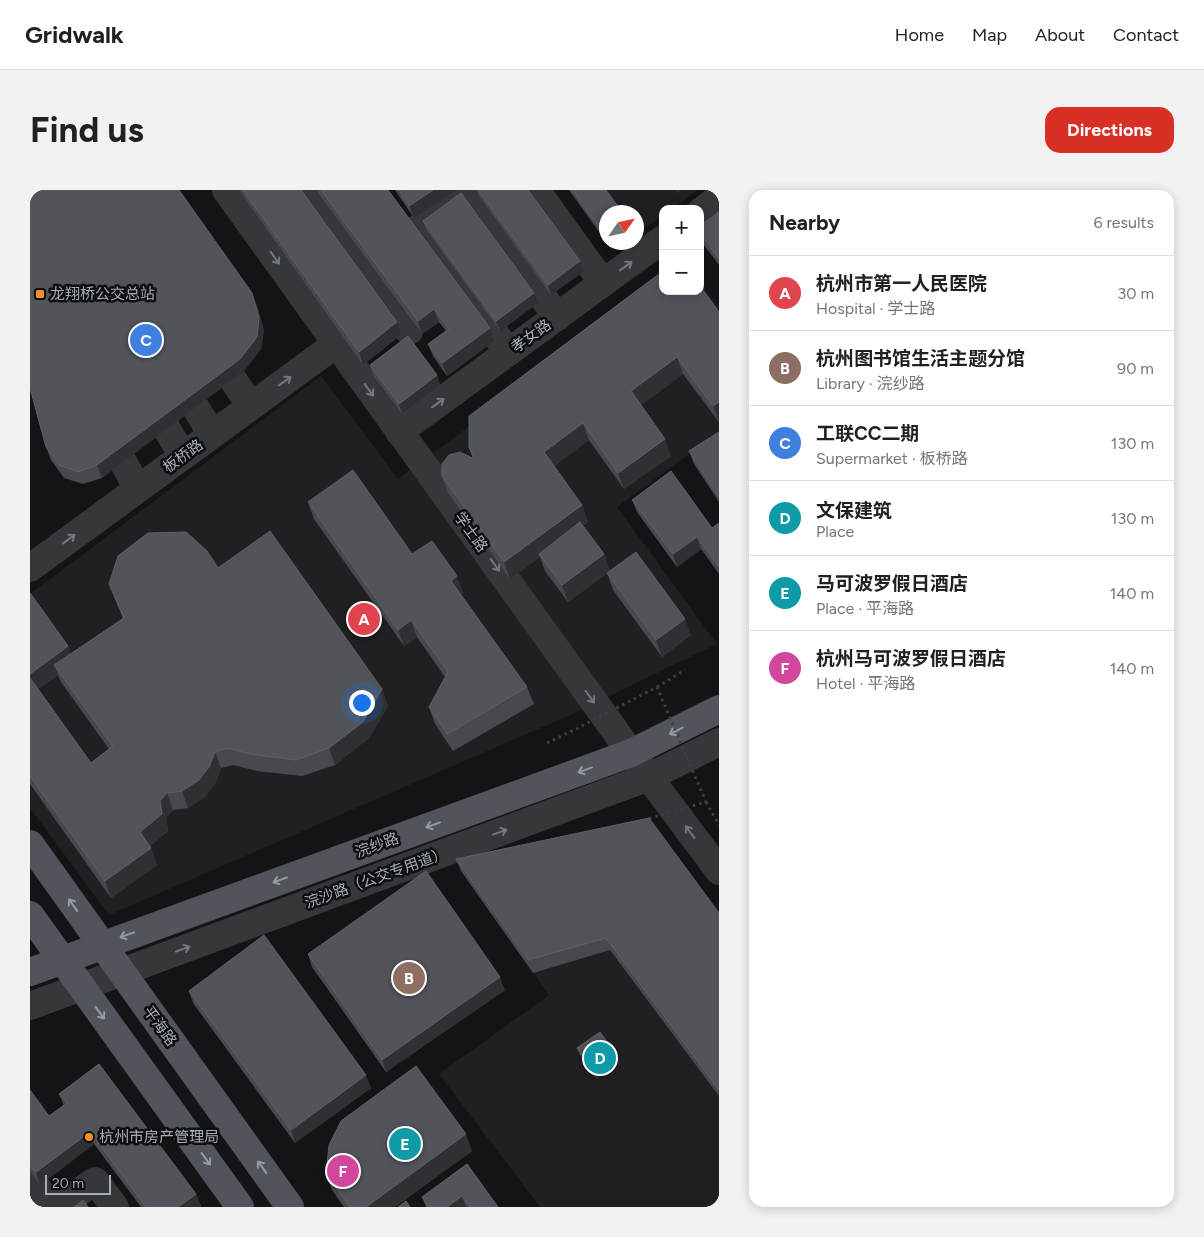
<!DOCTYPE html>
<meta charset="utf-8">
<style>
:root{--surface:#fff;--page:#f2f2f2;--text:#202124;--muted:#757577;--line:#e0e0e0;--accent:#d93025}
body{margin:0;font-family:Figtree,"Noto Sans SC",sans-serif;background:var(--page);color:var(--text)}
.controls{position:absolute;right:15px;top:15px;display:grid;overflow:hidden;border-radius:10px;box-shadow:0 2px 12px #0003}
.controls button{width:45px;height:45px;display:grid;place-items:center;padding:0;border:0;border-bottom:1px solid var(--line);background:var(--surface);color:var(--text);font:25px sans-serif}
.compass{position:absolute;left:569px;top:15px;width:45px;height:45px;border-radius:50%;background:var(--surface);box-shadow:0 2px 12px #0003;rotate:56deg}
.scale{position:absolute;left:15px;bottom:12px;width:66px;box-sizing:border-box;padding-left:5px;border:2px solid #a5adb7;border-top:0;font-size:14px;line-height:18px;white-space:nowrap;color:#a5adb7;-webkit-text-stroke:4px #0f0f11;paint-order:stroke}
.you{position:absolute;left:331px;top:512px;width:18px;height:18px;margin:-12px;border:4px solid #fff;border-radius:50%;background:#1a73e8;box-shadow:0 0 0 8px #1a73e833}
.badge{display:grid;place-items:center;width:32px;height:32px;border-radius:50%;background:var(--accent);color:#fff;font-size:16px;font-weight:700}
.pin{position:absolute;translate:-50% -50%;border:2px solid #fff;box-shadow:0 1px 5px #0006}
.list{margin:0;padding:0;list-style:none}
h2{display:flex;justify-content:space-between;align-items:center;height:65px;margin:0;padding:0 20px;font-size:21px}
h2 small{font-size:16px;font-weight:400;color:var(--muted)}
.list li{display:grid;grid-template-columns:32px 1fr auto;gap:15px;align-items:center;box-sizing:border-box;height:75px;padding:0 20px;border-top:1px solid var(--line)}
.list b{display:block;font-size:19px;white-space:nowrap}
.list p{margin:0;font-size:16px;white-space:nowrap;color:var(--muted)}
.list em{font-size:16px;font-style:normal;color:var(--muted)}
.map{position:relative;flex:none;width:689px;height:1017px;overflow:hidden;border-radius:15px}
header{display:flex;align-items:center;gap:30px;box-sizing:border-box;height:70px;padding:0 25px;background:var(--surface);border-bottom:1px solid var(--line)}
header strong{font-size:24px}
nav{display:flex;gap:28px;margin-inline-start:auto;font-size:18px}
.intro{display:flex;align-items:center;justify-content:space-between;box-sizing:border-box;height:120px;padding:0 30px}
h1{margin:0;font-size:35px}
.button{padding:12px 22px;border-radius:15px;background:var(--accent);color:#fff;font-size:18px;font-weight:700}
main{display:flex;gap:30px;padding:0 30px}
aside{flex:1;background:var(--surface);border-radius:15px;box-shadow:0 2px 12px #0003}
.map>svg:first-child{display:block}
.built{fill:#202023}
.lines{fill:none;stroke-linecap:round;stroke-linejoin:round}
.path{stroke:#3b3e42;stroke-width:3;stroke-dasharray:2.5 4;stroke-linecap:butt}
.minor{stroke:#35373b;stroke-width:28}
.major{stroke:#51545a;stroke-width:28}
.path-bridge{stroke:#3b3e42;stroke-width:3;stroke-dasharray:2.5 4;stroke-linecap:butt}
.wall{fill:#47494e;fill-rule:evenodd}
.shaded-wall{fill:#2e3033}
.building{fill:#515459;stroke:#5e6268}
.oneway{stroke:#73787f}
.oneway2{stroke:#949ba4}
.poi-dot{fill:#f98f29;stroke:#0f0f11;stroke-width:2}
.labels{text-anchor:middle;stroke-width:5;stroke-linejoin:round;paint-order:stroke}
.poi-label{font-size:15px;fill:#a5adb7;stroke:#0f0f11;text-anchor:start}
.street-label{font-size:15px;fill:#a5adb7;stroke:#0f0f11}
</style>
<header>
<strong>Gridwalk</strong>
<nav><a>Home</a><a>Map</a><a>About</a><a>Contact</a></nav>
</header>
<div class="intro"><h1>Find us</h1><a class="button">Directions</a></div>
<main>
<div class="map">
<svg width="689" height="1017" viewBox="0 0 689 1017">
<rect width="100%" height="100%" fill="#141416"/>
<path class="built" d="M539,0H668L642,19H633V25L607,44L606,22H576V52L595,53L583,61L577,53Z
M670,92L689,117V242L587,317L687,454L538,526L79,725L0,618V404L291,186L368,289L633,93V101H670Z
M623,640L689,729V1009L679,1017H510L409,884L519,805L431,681Z"/>
<g class="lines">
<path class="path" d="M627,497L655,480
M517,553L546,539
M676,612L689,635"/>
<path class="minor" d="M196,0L601,563L689,681
M277,0L379,141
M444,0L390,37L478,162
M506,0L573,93
M439,4L527,127
M670,22L689,8
M182,159L221,216
M145,185L182,244
M118,208L153,266
M75,239L108,299
M369,242L633,49
M0,378L306,154
M0,816L619,587L689,552
M0,988L21,1017
M28,1017L65,991L85,1017"/>
<path class="major" d="M0,654L260,1017
M0,725L210,1017
M0,782L601,563L689,519"/>
<path class="path-bridge" d="M546,539L627,497L676,612L617,629"/>
</g>
<path class="wall" d="M209,0H271L371,145L333,175Z
M286,0H358L460,138L464,151L417,186L403,166L398,154L416,141L409,132L392,144Z
M365,0H427L384,28Z
M447,0H498L550,71L554,81L521,105L449,6Z
M539,0H576V52H578L577,53Z
M689,22V75L671,51L670,48V36Z
M393,31L508,113L470,141L397,41Z
M222,103L227,116L234,140L231,159L214,181L72,288L53,294L34,288L21,270L16,257Z
M689,122V232L653,184L611,215L641,266L594,299L559,250L524,276L552,315L558,332L553,336L574,364L580,381L538,412L515,381L510,367L480,389L418,303L412,286L443,268L439,257Z
M340,175L407,185L410,195L372,224L343,185Z
M689,242V312L664,274L659,261Z
M602,310L682,338L689,333V384L671,359L647,377L607,322Z
M278,312L382,364L433,403L431,405L497,497L504,514L423,561L405,534L399,517L415,487L387,447L374,456L284,329Z
M188,378L352,499L358,516L339,548L305,575L272,586L227,581L203,575L191,578L185,594L175,607L158,618L143,620L136,627L138,641L120,656L121,658L127,675L81,708L0,594V403L38,456L41,464L93,428L79,394ZM28,485L31,492L79,559L61,573L8,499Z
M577,383L661,445L632,467L583,400Z
M426,669L689,723V906L580,760L503,783L431,681Z
M278,764L475,800L356,882L282,777Z
M159,801L341,898L265,953L163,813Z
M547,858L587,865L590,872L567,889L550,865Z
M0,900L19,926L34,916L29,904L166,1004L171,1016L170,1017H111L64,954L10,995L0,981Z
M442,961L365,1017H314L302,1000L296,984Z
M437,974L468,1017H396L392,1007Z"/>
<path class="shaded-wall" d="M403,0H427L384,28L379,16Z
M646,0H652L647,3Z
M576,41V52H578L577,53L573,43Z
M550,71L554,81L521,105L518,95Z
M222,103L227,116L234,140L231,159L214,181L72,288L67,275Z
M504,103L508,113L470,141L466,131Z
M404,119L409,132L392,144L388,131Z
M367,132L371,145L333,175L329,162Z
M460,138L464,151L417,186L412,173Z
M647,167L653,184L607,218L601,201Z
M407,185L410,195L372,224L369,214Z
M689,212V231L683,216Z
M553,233L559,250L520,279L514,262Z
M635,249L641,266L594,299L588,283Z
M552,315L558,332L511,366L509,364L510,367L480,389L474,372Z
M667,347L671,359L647,377L643,364Z
M574,364L580,381L538,412L532,395Z
M427,386L433,403L427,407L421,391Z
M655,429L661,445L632,467L626,450Z
M381,430L387,447L374,456L368,440Z
M38,456L44,473L24,475L28,485L4,502L0,492V484Z
M352,499L358,516L339,548L305,575L299,558Z
M185,562L191,578L185,594L175,607L158,618L152,601Z
M137,603L143,620L136,627L138,641L116,659L110,642L130,611Z
M121,658L127,675L81,708L75,691Z
M470,787L475,800L356,882L352,870Z
M587,865L590,872L567,889L564,882Z
M336,885L341,898L265,953L261,940Z
M60,942L64,954L10,995L6,982Z
M436,944L442,961L365,1017H336Z
M166,1004L171,1016L170,1017H148Z
M432,1006L436,1017H417Z"/>
<path class="building" d="M0,0H149L222,103L229,128L227,147L210,169L67,275L48,282L29,275L16,257L0,198Z
M213,0H271L367,132L329,162Z
M291,0H358L460,138L412,173L398,154L419,139L404,119L388,131Z
M369,0H403L379,16Z
M448,0H498L550,71L518,95Z
M542,0H576L592,22H576V41L573,43Z
M431,3L504,103L466,131L393,31Z
M689,22V69L670,43V36Z
M633,81V101H670V96L689,122V212L683,216L647,167L601,201L635,249L588,283L553,233L514,262L552,315L474,372L412,286V274L419,265L430,262L444,269L439,257V226Z
M378,146L407,185L369,214L340,175Z
M689,242V307L659,261Z
M323,280L382,364L402,351L427,386L421,391L497,497L417,544L399,517L418,482L381,430L368,440L278,312Z
M641,281L682,338L689,333V377L667,347L643,364L602,310Z
M550,332L574,364L532,395L509,364Z
M240,341L352,499L333,532L299,558L266,570L220,564L197,558L185,562L179,577L169,590L152,601L137,603L130,611L132,624L110,642L121,658L75,691L0,586V488L61,573L83,556L24,475L94,428L79,394L88,366L118,343L156,342L177,361L188,378Z
M606,362L655,429L626,450L577,383Z
M0,403L38,456L0,484Z
M619,628L689,723V900L576,748L498,770L426,669Z
M396,681L470,787L352,870L278,764Z
M234,745L336,885L261,940L159,801Z
M570,842L587,865L564,882L547,858Z
M69,874L166,1004L148,1017H116L60,942L6,982L0,975V900L19,926L37,913L29,904Z
M386,876L436,944L336,1017H320L296,984L299,955L311,931Z
M437,974L468,1017H440L432,1006L417,1017H399L392,1007Z
M53,1010L58,1017H44Z
M376,1011L380,1017H368Z"/>
<defs><path id="oneway-shaft" d="M-6 0H5M1.5-3L5.5 0L1.5 3" fill="none" stroke-width="1.6" stroke-linecap="round" stroke-linejoin="round" transform="scale(1.25)"/></defs>
<g class="oneway">
<use href="#oneway-shaft" transform="translate(245 68) rotate(55)"/>
<use href="#oneway-shaft" transform="translate(596 76) rotate(-36)"/>
<use href="#oneway-shaft" transform="translate(255 191) rotate(-36)"/>
<use href="#oneway-shaft" transform="translate(339 200) rotate(54)"/>
<use href="#oneway-shaft" transform="translate(408 213) rotate(-36)"/>
<use href="#oneway-shaft" transform="translate(39 349) rotate(-36)"/>
<use href="#oneway-shaft" transform="translate(465 375) rotate(54)"/>
<use href="#oneway-shaft" transform="translate(560 507) rotate(54)"/>
<use href="#oneway-shaft" transform="translate(470 642) rotate(-20)"/>
<use href="#oneway-shaft" transform="translate(660 642) rotate(-127)"/>
<use href="#oneway-shaft" transform="translate(153 759) rotate(-20)"/>
</g>
<g class="oneway2">
<use href="#oneway-shaft" transform="translate(646 541) rotate(153)"/>
<use href="#oneway-shaft" transform="translate(555 580) rotate(160)"/>
<use href="#oneway-shaft" transform="translate(403 635) rotate(160)"/>
<use href="#oneway-shaft" transform="translate(250 690) rotate(160)"/>
<use href="#oneway-shaft" transform="translate(43 715) rotate(-125)"/>
<use href="#oneway-shaft" transform="translate(97 745) rotate(160)"/>
<use href="#oneway-shaft" transform="translate(70 823) rotate(54)"/>
<use href="#oneway-shaft" transform="translate(176 969) rotate(54)"/>
<use href="#oneway-shaft" transform="translate(232 977) rotate(-126)"/>
</g>
<g class="poi-dot">
<rect x="5" y="99" width="10" height="10" rx="2.5"/>
<circle cx="59" cy="947" r="5"/>
</g>
<g class="labels">
<g class="poi-label">
<text x="20" y="109">龙翔桥公交总站</text>
<text x="69" y="952">杭州市房产管理局</text>
</g>
<g class="street-label">
<text transform="translate(501 146) rotate(-36)" y="5">孝女路</text>
<text transform="translate(153 266) rotate(-36)" y="5">板桥路</text>
<text transform="translate(441 342) rotate(54)" y="5">学士路</text>
<text transform="translate(347 655) rotate(-20)" y="5">浣纱路</text>
<text transform="translate(346 688) rotate(-20)" y="5">浣沙路（公交专用道）</text>
<text transform="translate(130 836) rotate(54)" y="5">平海路</text>
</g>
</g>
</svg>
<div class="controls">
<button>+</button>
<button>−</button>
</div>
<svg class="compass" viewBox="-18 -18 36 36"><path d="M0-13l5 13h-10z" fill="#e53935"/><path d="M0 13l5-13h-10z" fill="#757577"/></svg>
<div class="scale">20 m</div>
<div class="you"></div>
<div class="pin badge" style="left:334px;top:429px;background:#e0444e">A</div>
<div class="pin badge" style="left:379px;top:788px;background:#8d6e63">B</div>
<div class="pin badge" style="left:116px;top:150px;background:#3f7fe0">C</div>
<div class="pin badge" style="left:570px;top:868px;background:#0f9aa8">D</div>
<div class="pin badge" style="left:375px;top:954px;background:#0f9aa8">E</div>
<div class="pin badge" style="left:313px;top:981px;background:#d1479c">F</div>
</div>
<aside>
<h2>Nearby<small>6 results</small></h2>
<ul class="list">
<li><span class="badge" style="background:#e0444e">A</span><div><b>杭州市第一人民医院</b><p>Hospital · 学士路</p></div><em>30 m</em></li>
<li><span class="badge" style="background:#8d6e63">B</span><div><b>杭州图书馆生活主题分馆</b><p>Library · 浣纱路</p></div><em>90 m</em></li>
<li><span class="badge" style="background:#3f7fe0">C</span><div><b>工联CC二期</b><p>Supermarket · 板桥路</p></div><em>130 m</em></li>
<li><span class="badge" style="background:#0f9aa8">D</span><div><b>文保建筑</b><p>Place</p></div><em>130 m</em></li>
<li><span class="badge" style="background:#0f9aa8">E</span><div><b>马可波罗假日酒店</b><p>Place · 平海路</p></div><em>140 m</em></li>
<li><span class="badge" style="background:#d1479c">F</span><div><b>杭州马可波罗假日酒店</b><p>Hotel · 平海路</p></div><em>140 m</em></li>
</ul>
</aside>
</main>
